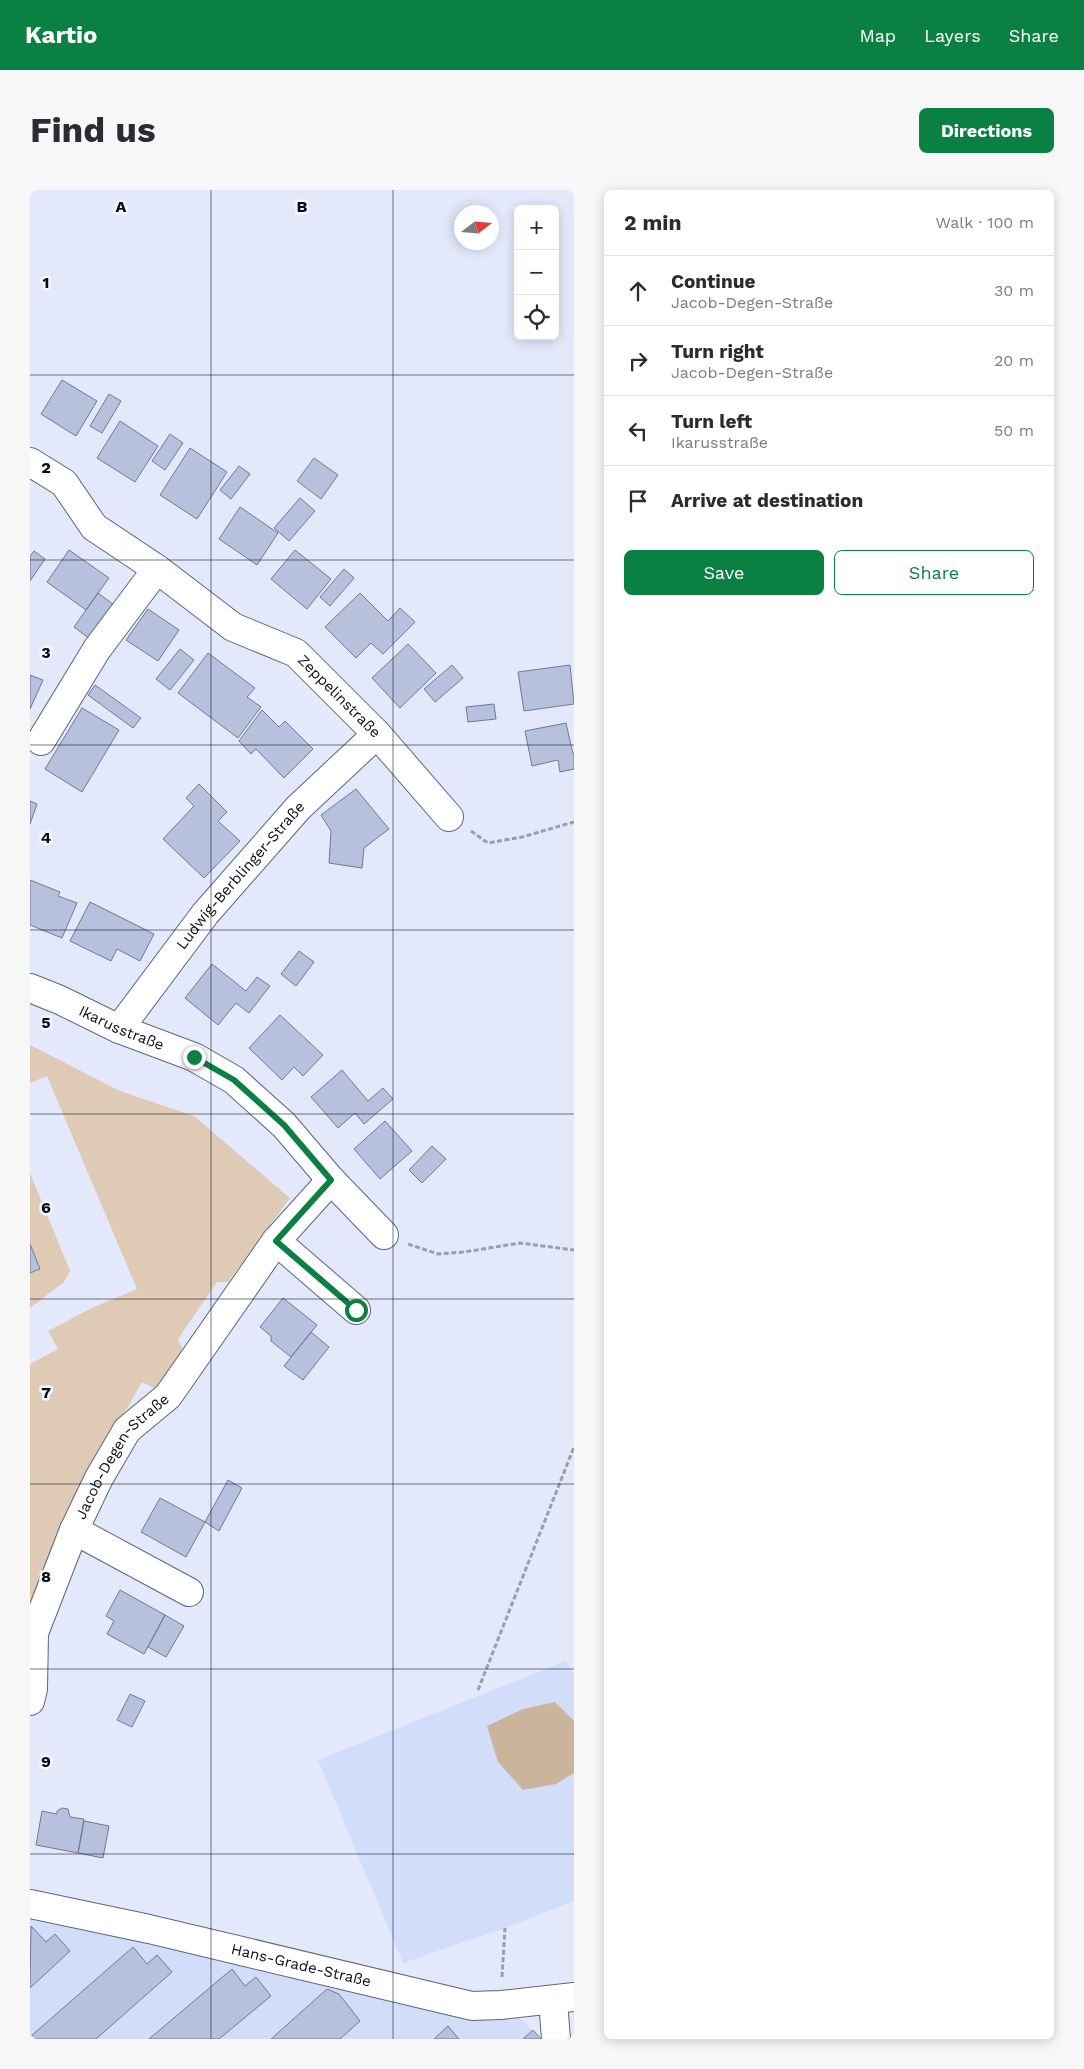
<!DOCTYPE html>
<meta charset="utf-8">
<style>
:root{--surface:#fff;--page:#f7f7f7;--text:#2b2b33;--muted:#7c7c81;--line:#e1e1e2;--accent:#0b8043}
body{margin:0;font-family:"Work Sans",sans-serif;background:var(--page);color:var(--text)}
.controls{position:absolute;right:15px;top:15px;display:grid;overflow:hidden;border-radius:8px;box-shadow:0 2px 12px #0003}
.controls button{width:45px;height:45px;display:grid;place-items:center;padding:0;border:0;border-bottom:1px solid var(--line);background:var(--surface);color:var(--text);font:25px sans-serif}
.compass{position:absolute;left:424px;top:15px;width:45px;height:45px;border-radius:50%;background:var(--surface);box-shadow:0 2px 12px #0003;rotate:74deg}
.stop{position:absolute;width:15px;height:15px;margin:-11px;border:4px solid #0b8043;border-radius:50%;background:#fff}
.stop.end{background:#0b8043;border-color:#fff;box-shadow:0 1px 5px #0008}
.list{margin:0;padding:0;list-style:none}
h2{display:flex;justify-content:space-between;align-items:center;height:65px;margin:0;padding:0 20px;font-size:21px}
h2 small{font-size:16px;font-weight:400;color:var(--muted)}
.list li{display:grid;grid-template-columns:32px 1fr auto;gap:15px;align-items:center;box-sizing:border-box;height:70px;padding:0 20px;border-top:1px solid var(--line)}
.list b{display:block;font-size:19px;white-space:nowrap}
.list p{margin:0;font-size:16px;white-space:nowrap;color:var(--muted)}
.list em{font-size:16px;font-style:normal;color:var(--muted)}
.actions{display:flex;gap:10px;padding:15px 20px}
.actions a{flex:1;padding:11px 0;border:1px solid var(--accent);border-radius:8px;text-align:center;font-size:18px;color:var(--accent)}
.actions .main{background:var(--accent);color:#fff}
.icon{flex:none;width:28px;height:28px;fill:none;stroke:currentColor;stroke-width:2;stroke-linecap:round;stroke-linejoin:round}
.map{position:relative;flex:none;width:544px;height:1849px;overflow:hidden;border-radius:8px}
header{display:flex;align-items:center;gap:30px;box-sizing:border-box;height:70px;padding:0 25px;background:var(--accent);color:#fff}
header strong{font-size:24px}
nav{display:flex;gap:28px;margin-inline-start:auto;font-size:18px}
.intro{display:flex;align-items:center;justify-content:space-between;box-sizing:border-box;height:120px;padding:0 30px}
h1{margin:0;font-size:35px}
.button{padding:12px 22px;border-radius:8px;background:var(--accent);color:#fff;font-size:18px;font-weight:700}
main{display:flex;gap:30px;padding:0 30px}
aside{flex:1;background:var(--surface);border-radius:8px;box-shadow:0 2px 12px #0003}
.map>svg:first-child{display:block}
.built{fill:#d2ddfa}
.green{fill:#decab5}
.forest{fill:#cab49c}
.building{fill:#b7c1de;stroke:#6f7993}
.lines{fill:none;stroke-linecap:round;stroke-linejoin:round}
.minor-casing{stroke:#5c657f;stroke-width:30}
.path{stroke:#999ead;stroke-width:3;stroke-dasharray:5 2.5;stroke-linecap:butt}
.minor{stroke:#fff;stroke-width:28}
.route{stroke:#0b8043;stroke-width:6}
.grid{fill:none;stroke:#090c15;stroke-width:1;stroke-opacity:0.55}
.labels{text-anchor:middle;stroke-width:5;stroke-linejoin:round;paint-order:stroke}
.street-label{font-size:15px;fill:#090c15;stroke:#f4f7fd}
.grid-label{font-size:16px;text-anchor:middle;font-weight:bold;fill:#090c15;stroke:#f4f7fd;stroke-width:5;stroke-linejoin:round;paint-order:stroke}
</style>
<header>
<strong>Kartio</strong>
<nav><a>Map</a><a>Layers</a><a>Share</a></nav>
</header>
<div class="intro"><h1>Find us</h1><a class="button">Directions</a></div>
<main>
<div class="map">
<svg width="544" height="1849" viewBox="0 0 544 1849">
<rect width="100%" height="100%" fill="#e3e9fb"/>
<path class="built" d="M536,1471L544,1484V1711L475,1738L373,1773L288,1570Z
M0,1728L443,1826L489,1827L511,1849H0Z"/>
<path class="green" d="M0,855L90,901L164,926L260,1008L198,1092H187L148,1149L154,1163L128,1200L112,1192L33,1330L0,1420V1174L28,1159L18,1141L64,1117L107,1099L17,886L0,893Z
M0,983L40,1081L34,1092L0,1118Z"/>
<path class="forest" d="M525,1512L544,1531V1583L526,1594L493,1600L468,1572L457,1536L493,1519Z"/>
<path class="building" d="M32,190L67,211L46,246L11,224Z
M79,204L91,211L72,243L60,236Z
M90,231L128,256L105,292L67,268Z
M140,244L153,253L135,280L122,271Z
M160,258L197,282L167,329L130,305Z
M284,268L308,285L291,309L267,291Z
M209,276L220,284L201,309L190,300Z
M270,308L285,321L259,351L244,338Z
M210,317L248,343L227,375L189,349Z
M39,360L79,388L56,420L17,392Z
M265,360L301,389L277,419L241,389Z
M4,361L15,369L0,391V366Z
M314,379L324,388L300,416L290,407Z
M68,403L88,418L64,452L44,437Z
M330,403L358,431L370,418L385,432L353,464L341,453L326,468L295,437Z
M118,419L149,440L128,471L96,450Z
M378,454L406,483L370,518L342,488Z
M150,459L164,470L140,500L126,489Z
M178,463L225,498L217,507L231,517L208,548L148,503Z
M422,475L433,488L405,512L394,499Z
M540,475L544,514L494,521L488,482Z
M0,485L13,490L0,519Z
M65,495L111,528L103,538L58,505Z
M464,514L466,529L438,532L436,517Z
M52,518L89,540L52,602L15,579Z
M232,520L249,537L255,531L283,559L254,588L226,559L221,564L209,551Z
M536,533L543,564H544V579L530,582L528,570L502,576L495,541Z
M169,594L197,622L188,631L210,651L174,688L133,649L164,616L156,608Z
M326,599L359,639L334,658L332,678L299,673L301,641L291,625Z
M0,611L7,614L0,634Z
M0,690L30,702L28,706L47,713L32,748L0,735Z
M60,712L124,744L110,771L87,759L81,771L40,751Z
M269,761L284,772L266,796L251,784Z
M182,774L216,801L227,787L240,796L219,823L206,813L188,835L155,808Z
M250,825L293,865L273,886L264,877L252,890L219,858Z
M312,880L338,911L353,898L363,909L334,934L325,923L308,938L281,907Z
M355,931L382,961L350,989L324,959Z
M402,956L416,969L392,993L379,980Z
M0,1054L10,1079L0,1083Z
M253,1108L287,1135L261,1167L241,1151V1146L230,1137Z
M281,1142L299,1157L273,1190L254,1176Z
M198,1290L212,1298L189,1341L175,1332Z
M130,1308L175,1332L156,1367L111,1342Z
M90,1400L135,1425L114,1464L77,1444L84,1431L76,1426Z
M135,1425L154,1436L136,1467L118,1457Z
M100,1504L115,1511L102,1537L87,1530Z
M32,1618L38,1619L40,1627L54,1629L48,1663L6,1655L12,1621L27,1624V1621Z
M54,1631L79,1636L73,1668L48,1663Z
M1,1736L16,1752L25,1744L40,1761L0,1798Z
M103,1757L117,1774L127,1765L142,1782L66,1849H0V1847Z
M202,1779L215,1796L226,1787L241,1806L189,1849H119Z
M297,1799L309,1804L330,1831L310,1849H241Z
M418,1836L429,1849H404Z
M503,1840L511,1849H493Z"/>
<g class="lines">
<defs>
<g id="minor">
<path id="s1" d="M0,272L34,293L64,337L127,379L203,437L266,463L347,544L419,627"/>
<path d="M11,551L67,459L127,379"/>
<path id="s2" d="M0,798L30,810L89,839L164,867L204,890L254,935L301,990L354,1045"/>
<path id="s3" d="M89,839L175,724L268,618L347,544"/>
<path d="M246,1051L326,1120"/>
<path d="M44,1340L159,1402"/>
<path id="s4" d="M0,1511L3,1499L4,1443L44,1340L69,1288L97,1240L138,1206L246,1051L301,990"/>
<path id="s5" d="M0,1714L119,1739L442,1816L471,1815L544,1807"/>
<path d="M523,1811L526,1849"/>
</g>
</defs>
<use href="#minor" class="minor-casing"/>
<path class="path" d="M441,641L458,653L492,647L544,632
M378,1054L408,1064L434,1062L490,1053L544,1060
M448,1500L544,1257
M472,1787L475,1738"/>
<use href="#minor" class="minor"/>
</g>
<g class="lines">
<path class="route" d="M164,867L204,890L254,935L301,990L246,1051L326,1120"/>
</g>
<path class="grid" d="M181,0V1849M363,0V1849M0,185H544M0,370H544M0,555H544M0,740H544M0,924H544M0,1109H544M0,1294H544M0,1479H544M0,1664H544"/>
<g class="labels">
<g class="street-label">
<text dy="5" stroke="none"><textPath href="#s1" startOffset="394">Zeppelinstraße</textPath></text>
<text dy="5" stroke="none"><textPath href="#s3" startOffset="196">Ludwig-Berblinger-Straße</textPath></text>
<text dy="5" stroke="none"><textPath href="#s2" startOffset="100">Ikarusstraße</textPath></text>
<text dy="5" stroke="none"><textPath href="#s4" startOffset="268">Jacob-Degen-Straße</textPath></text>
<text dy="5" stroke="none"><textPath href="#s5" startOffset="278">Hans-Grade-Straße</textPath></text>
</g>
</g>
<g class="grid-label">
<text x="91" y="22">A</text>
<text x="272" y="22">B</text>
<text x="16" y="98">1</text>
<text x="16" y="283">2</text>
<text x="16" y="468">3</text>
<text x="16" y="653">4</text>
<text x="16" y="838">5</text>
<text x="16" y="1023">6</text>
<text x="16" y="1208">7</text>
<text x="16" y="1392">8</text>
<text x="16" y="1577">9</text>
</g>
</svg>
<div class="controls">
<button>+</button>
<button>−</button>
<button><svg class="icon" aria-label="locate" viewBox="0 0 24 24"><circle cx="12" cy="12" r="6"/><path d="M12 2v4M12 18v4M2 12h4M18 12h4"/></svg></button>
</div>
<svg class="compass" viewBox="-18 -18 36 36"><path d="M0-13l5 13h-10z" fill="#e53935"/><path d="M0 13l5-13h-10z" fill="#7c7c81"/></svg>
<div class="stop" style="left:326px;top:1120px"></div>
<div class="stop end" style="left:164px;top:867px"></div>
</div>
<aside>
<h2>2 min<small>Walk · 100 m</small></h2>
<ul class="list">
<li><svg class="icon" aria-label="ahead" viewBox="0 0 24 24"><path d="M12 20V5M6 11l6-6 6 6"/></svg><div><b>Continue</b><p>Jacob-Degen-Straße</p></div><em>30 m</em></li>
<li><svg class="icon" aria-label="right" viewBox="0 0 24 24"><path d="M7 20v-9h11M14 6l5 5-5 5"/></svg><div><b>Turn right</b><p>Jacob-Degen-Straße</p></div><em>20 m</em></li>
<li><svg class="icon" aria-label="left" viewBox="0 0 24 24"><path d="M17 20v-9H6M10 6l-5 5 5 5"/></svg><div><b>Turn left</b><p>Ikarusstraße</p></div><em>50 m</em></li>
<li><svg class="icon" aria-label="arrive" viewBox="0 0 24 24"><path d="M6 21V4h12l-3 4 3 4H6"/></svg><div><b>Arrive at destination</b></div></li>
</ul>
<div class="actions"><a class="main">Save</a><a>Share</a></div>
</aside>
</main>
